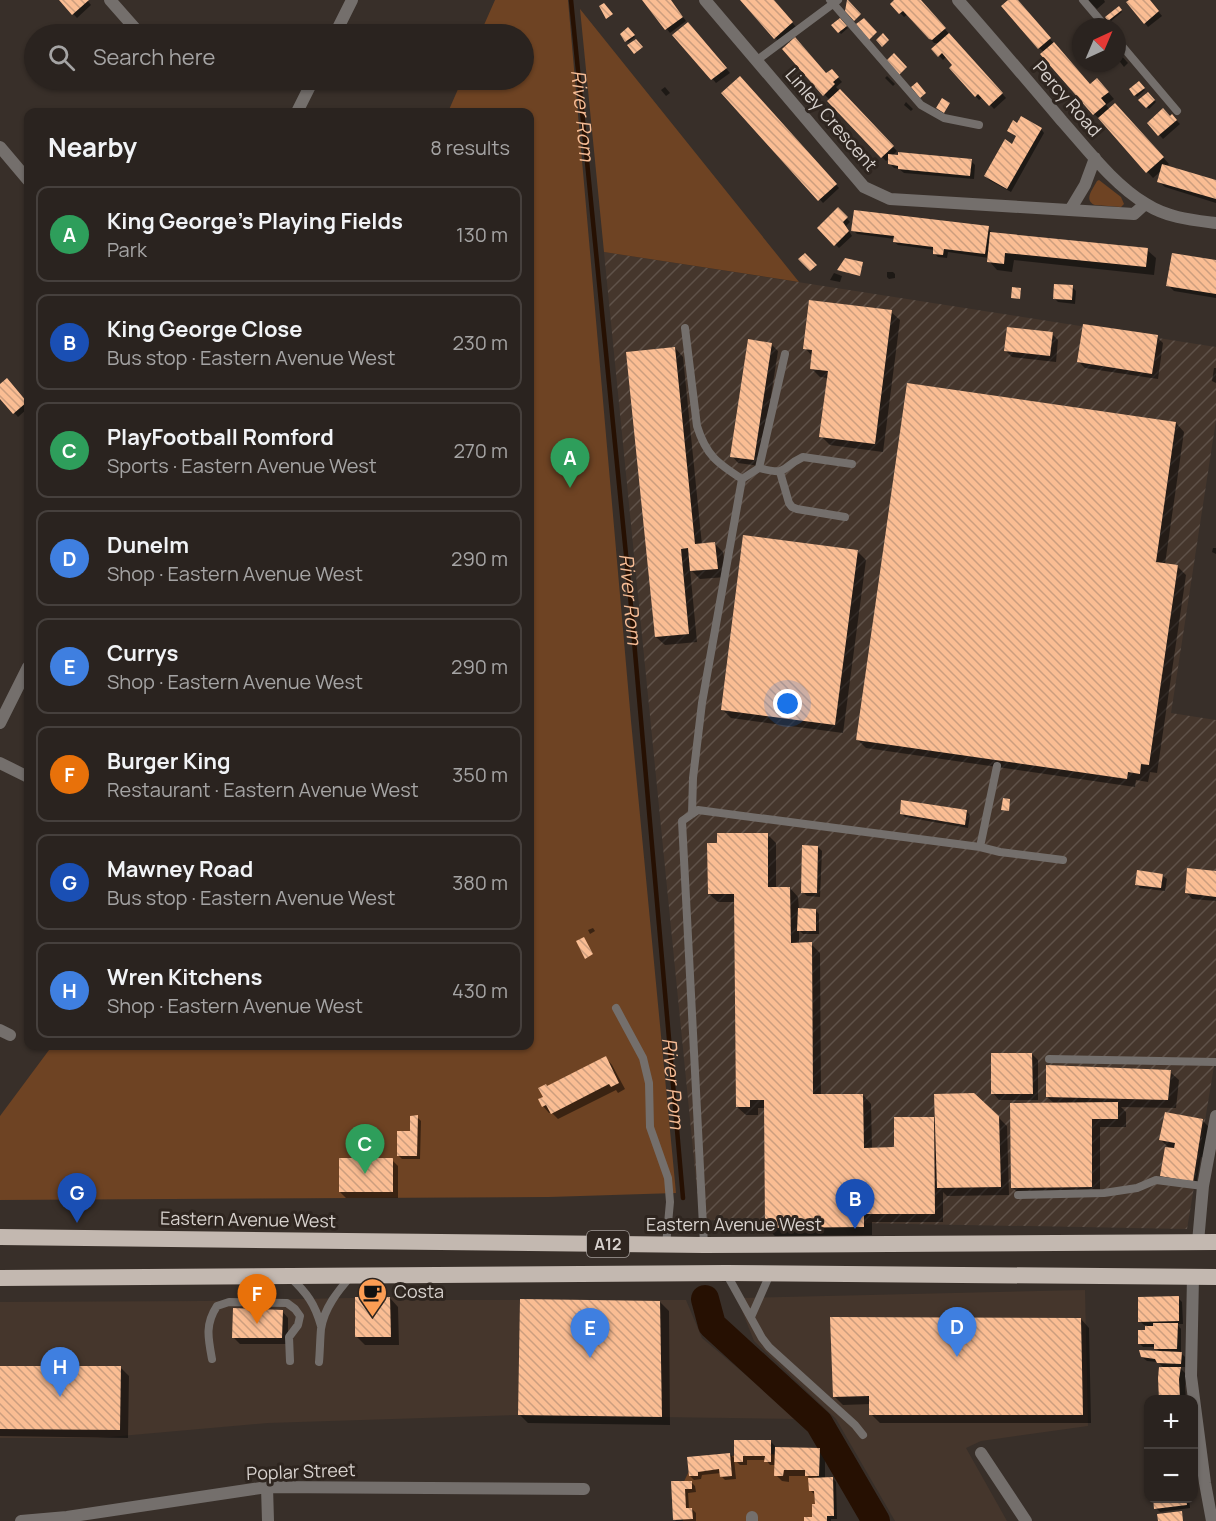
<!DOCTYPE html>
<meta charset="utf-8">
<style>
:root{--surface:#2a231f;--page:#362f2c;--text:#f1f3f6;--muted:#a5a4a4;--line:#46403d;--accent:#fc9d54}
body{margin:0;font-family:Manrope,sans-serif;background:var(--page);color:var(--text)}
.controls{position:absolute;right:18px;bottom:18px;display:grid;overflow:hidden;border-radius:12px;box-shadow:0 2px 4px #0004}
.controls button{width:54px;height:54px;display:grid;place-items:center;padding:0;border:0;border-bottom:2px solid var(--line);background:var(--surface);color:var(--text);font:30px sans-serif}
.compass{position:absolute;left:1072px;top:18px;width:54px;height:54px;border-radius:50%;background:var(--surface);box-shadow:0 2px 4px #0004;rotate:44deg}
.you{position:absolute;left:788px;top:704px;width:21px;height:21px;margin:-15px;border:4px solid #fff;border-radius:50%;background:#1a73e8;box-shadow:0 0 0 9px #1a73e833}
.badge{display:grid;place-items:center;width:39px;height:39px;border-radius:50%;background:var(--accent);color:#fff;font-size:20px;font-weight:700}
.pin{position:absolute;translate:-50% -50px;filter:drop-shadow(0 2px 3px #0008)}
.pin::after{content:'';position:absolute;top:32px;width:21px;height:18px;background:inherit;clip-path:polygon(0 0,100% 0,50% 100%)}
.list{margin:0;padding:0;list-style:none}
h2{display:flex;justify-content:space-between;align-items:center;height:78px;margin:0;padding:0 24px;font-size:26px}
h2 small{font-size:20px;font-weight:400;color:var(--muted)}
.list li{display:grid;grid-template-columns:39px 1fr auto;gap:18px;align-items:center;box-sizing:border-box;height:96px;margin:0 12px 12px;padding:0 12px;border:2px solid var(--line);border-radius:12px}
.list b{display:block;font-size:22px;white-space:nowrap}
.list p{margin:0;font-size:20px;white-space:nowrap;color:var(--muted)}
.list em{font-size:20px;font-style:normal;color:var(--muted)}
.icon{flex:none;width:33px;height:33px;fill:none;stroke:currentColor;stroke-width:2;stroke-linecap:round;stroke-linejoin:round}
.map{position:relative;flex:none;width:1216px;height:1521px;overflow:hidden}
.search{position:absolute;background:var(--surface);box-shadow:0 2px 4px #0004;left:24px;top:24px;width:510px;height:66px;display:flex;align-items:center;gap:15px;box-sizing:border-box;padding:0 21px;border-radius:33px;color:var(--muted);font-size:22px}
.panel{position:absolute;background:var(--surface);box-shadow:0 2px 4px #0004;left:24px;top:108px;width:510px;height:942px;border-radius:12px}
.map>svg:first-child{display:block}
.built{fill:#45362c}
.industrial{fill:url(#industrial-furrows)}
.green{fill:#6e4323}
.shadow{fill:#0007}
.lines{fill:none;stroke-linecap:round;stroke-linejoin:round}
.stream{stroke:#261002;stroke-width:4.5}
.river{stroke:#261002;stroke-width:28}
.building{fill:url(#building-back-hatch)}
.service{stroke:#746f6c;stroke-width:8}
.minor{stroke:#746f6c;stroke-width:12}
.tertiary{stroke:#746f6c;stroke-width:12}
.trunk{stroke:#c3b8b0;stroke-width:16}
.labels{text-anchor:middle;stroke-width:6;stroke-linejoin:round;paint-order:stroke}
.shield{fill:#2e251f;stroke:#a49d99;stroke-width:1.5}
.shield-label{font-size:16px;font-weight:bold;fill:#d7d1cd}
.street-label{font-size:18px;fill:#d7d1cd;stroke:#2e251f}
.poi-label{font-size:18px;fill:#d7d1cd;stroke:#2e251f;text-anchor:start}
.water-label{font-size:20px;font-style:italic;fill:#f5bb94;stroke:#2e251f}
</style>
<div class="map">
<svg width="1216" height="1521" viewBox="0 0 1216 1521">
<defs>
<pattern id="industrial-furrows" width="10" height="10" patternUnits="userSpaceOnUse" patternTransform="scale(1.5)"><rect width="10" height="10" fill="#45362c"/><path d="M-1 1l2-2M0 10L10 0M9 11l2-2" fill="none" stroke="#5f5249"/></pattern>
<pattern id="building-back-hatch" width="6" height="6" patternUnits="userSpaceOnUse" patternTransform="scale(1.5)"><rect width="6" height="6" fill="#fabd93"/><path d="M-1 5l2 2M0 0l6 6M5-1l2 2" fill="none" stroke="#cc9e7e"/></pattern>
</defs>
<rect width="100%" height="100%" fill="#382f29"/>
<path class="built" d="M1085,1290L1088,1426L981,1441L966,1448L1007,1521H895L836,1419L754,1341L737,1298Z
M398,1297V1300H686L702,1338L798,1419L518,1415L268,1423L98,1438H0V1302L203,1301Z"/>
<path class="industrial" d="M604,252L1216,347V420L1171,713L1216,720V1054L1187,1229L700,1220Z"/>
<path class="green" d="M495,0H568L631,721L676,1193L549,1197L0,1200V1116L52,1046H530V112H448L462,80H524V34H480Z
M580,9L799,282L604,252Z
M1099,180L1121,197L1124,204L1121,207L1095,205C1083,200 1093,189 1097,181Z
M749,1451L812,1460L825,1503L824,1521H683L678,1494L690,1469Z"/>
<path class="shadow" d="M61,0H87L91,5L77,18Z
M644,0H670L686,21L670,33Z
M742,0H772L796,27L779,42Z
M896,0H919L1006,98L994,109L983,97L979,100L951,68L955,65L947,56L943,60L933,49L940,43H934L908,14L904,17L892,4Z
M1010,0H1016L1090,85L1103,86L1114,99L1106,105L1110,110L1121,111L1169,164L1166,167L1216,182V203L1165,187L1158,181L1161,171L1153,178L1101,120L1094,114L1042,54L1044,52L1039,48Z
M1088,0H1104L1105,2L1097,9Z
M1132,0H1149L1162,16L1148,27L1145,23Z
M1119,8L1122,12L1111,21L1107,17Z
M840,20L848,28L841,34L834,26Z
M692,28L730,73L716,83L675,35Z
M628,29L635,37L628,42L622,34Z
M1121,55L1128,63L1124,67L1117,58V56L1118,57Z
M832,71L842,82L836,87L897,151L892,156L971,161L975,165L974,179L904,173L899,169L894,168L890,164V158L886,161L829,101L830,100L824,94L826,75Z
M887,76L895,84L893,86L885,78Z
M740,78L839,188L823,203L723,93Z
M1139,83L1145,90L1137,97L1131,89Z
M665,87L670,93L666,96L661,90Z
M1148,94L1156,102L1149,109L1141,100Z
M906,102L913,109L911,111L904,105Z
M1172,116L1180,124L1163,139L1149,123Z
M1041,129L1044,133L1011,192L989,180L986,176L1012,146L1017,137L1009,131Z
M838,209L850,222L846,226L852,236L839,248L819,228Z
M988,228L992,233L1147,250L1156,258L1154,275L1014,260L1012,272L997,270L989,261V258L948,252L947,258L938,257L934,253L935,250L898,245L894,242L895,239L857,234L853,230Z
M1216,262V298L1174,291L1168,285Z
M887,272H893L895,274V278L889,279L887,277Z
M834,273L842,276L840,282L830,280Z
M1072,287L1076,291L1075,304L1058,302L1054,298Z
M891,312L900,320L883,452L830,445L821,436L828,378L820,377L811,368L813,357L805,348Z
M1052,334L1058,340L1056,362L1012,357L1006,351Z
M1157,337L1163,343L1158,379L1085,368L1079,362Z
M771,344L778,351L760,466L738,463L732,456Z
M675,348L683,357L702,545L715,544L723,552L726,577L700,579L690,569L697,642L665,645L656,637Z
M1214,368H1216V383L1212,381Z
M11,384L28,405V408L18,417L0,396V386Z
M1176,423L1184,432L1165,564L1177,566L1186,575L1157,773L1150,772L1148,782L1136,780L1135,787L866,748L857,739Z
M1213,548H1216V554L1212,552Z
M857,551L866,560L843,733L731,718L722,709Z
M966,811L970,815L968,828L905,817L901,813Z
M767,834L776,843V888H790L798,897L799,910H815L819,914V934H803L799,930V944H811L820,953L821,1095H863L871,1104L872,1149H895V1119L998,1117L1007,1126L1009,1195L947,1196L943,1192V1222H872V1235L775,1236L766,1227L765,1108H758V1115H746L737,1107L735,902H718L709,894Z
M818,847L822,851L820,897L807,896L803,892Z
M1216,872V901L1192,899L1186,892Z
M1163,876L1167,879L1165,891L1140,888L1136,884Z
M593,928L595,931L590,934L588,930Z
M1032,1054L1038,1060V1100H999L993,1093Z
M606,1058L612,1065L625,1089L618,1093L616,1090L558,1119L551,1112L549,1113L543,1106L548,1088Z
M1170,1072L1179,1080L1176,1108L1121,1107L1126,1112V1127H1100V1195L1021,1196L1012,1187L1055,1104L1047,1097Z
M417,1117L421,1121L420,1159H402L398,1155L412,1132Z
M1203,1121L1209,1127L1203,1158L1201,1157L1196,1185L1165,1180L1161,1176L1170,1149L1161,1140Z
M392,1160L398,1166V1198H346L340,1192Z
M390,1298L398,1307L399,1345H365L357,1337Z
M1178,1298L1182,1302L1183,1324H1177L1181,1329V1353L1185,1357V1367H1179L1187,1375L1185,1386L1186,1400H1160L1164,1368L1158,1362L1147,1361L1142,1357L1160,1352L1155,1347H1143L1139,1343L1147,1332V1325H1144L1140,1321Z
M660,1302L669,1311L670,1425L528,1423L519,1414Z
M282,1311L288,1318V1344H240L234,1338Z
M1081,1319L1089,1328L1091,1423H880L871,1414V1404L843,1405L834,1396Z
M0,1367H120L129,1376L128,1438L0,1436Z
M736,1442H771L775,1446V1448L819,1449L825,1455V1479L832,1478L836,1482L837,1519H831V1521H806L814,1518L816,1506L814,1494L810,1490V1478L807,1476H789V1482L782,1481L776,1475V1465H770L766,1460H747V1465H740L734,1459L736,1479L725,1480L721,1476V1473L702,1475L701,1479L694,1480L690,1476L730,1454L736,1460Z
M691,1482L695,1486L696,1492L688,1493L689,1509H692L696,1513V1521H676L674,1519L673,1483Z
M1154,1498H1189L1190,1508L1160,1512L1156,1508Z"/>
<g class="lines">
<path class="stream" id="s1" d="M571,0L630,595L683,1198"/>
<path class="river" d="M705,1299L712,1325L819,1423L876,1521"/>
</g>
<path class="building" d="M59,0H89L72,15Z
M642,0H671L683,17L665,30Z
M740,0H774L793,22L774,39Z
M847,0H848L861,14L854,21L845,11Z
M894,0H921L946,28L932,40L929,39L903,11L899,14L890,4Z
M1008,0H1018L1051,38L1038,49L1001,6Z
M1129,0H1150L1159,11L1144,24L1126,2Z
M604,3L613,14L606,19L599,6Z
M1119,6L1122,10L1108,21L1105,17Z
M840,18L847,26L838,33L831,25Z
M864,18L877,32L869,40L856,24Z
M688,22L727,68L711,80L672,35Z
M628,27L635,35L625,42L620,34Z
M883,33L889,40L882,47L876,40Z
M949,33L1003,93L989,106L978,94L975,97L949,68L952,65L942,53L938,57L931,49Z
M795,37L826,73L832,69L839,77L833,82L835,84L823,96L782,49Z
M636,39L643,47L634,54L627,45Z
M1054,42L1090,84L1097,78L1109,92L1101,98L1106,104L1093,115L1040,54Z
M894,53L907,67L899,75L886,61Z
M740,76L837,184L818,201L721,93Z
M1139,81L1145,88L1134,96L1129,89Z
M917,82L926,93L920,98L911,87Z
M840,89L894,146L881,158L827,101Z
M1148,92L1155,100L1146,108L1138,100Z
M942,98L950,103L944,113L936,108Z
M1115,103L1164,157L1146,173L1098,118Z
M1163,108L1170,116L1172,114L1177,120L1158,136L1147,123Z
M1021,116L1042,128L1007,189L984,176L1005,139L1012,144L1016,136L1007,131L1013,120L1017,123Z
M898,152L972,159L970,176L898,169V166L888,164V154L898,155Z
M1162,164L1216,180V199L1157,182Z
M838,207L848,217L843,222L849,231L834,246L817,228Z
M854,210L989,226L985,254L944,249L943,255L933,254V247L893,242L894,236L851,231Z
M990,232L1148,248L1146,267L1005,253L1004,264L987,262Z
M805,253L817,265L810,271L798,259Z
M1172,253L1216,260V294L1166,286Z
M845,258L863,262L860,276L837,270Z
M1054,284L1073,285L1072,300L1053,299Z
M1012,287L1021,288L1020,299L1011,298Z
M809,300L892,310L875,444L819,437L828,371L810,369L812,350L803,349Z
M1083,324L1158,335L1152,374L1077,362Z
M1007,327L1053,332L1050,356L1004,351Z
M748,339L772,343L754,460L730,457Z
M675,347L695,544L715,542L718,569L690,571L688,548L681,549L689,634L655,637L626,352Z
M7,378L27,402L13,414L0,399V384Z
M907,383L1176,422L1156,562L1178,565L1149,765L1141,764L1140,774L1128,772L1127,779L856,740Z
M743,535L858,550L835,725L721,710Z
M1003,798L1010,799L1009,811L1001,810Z
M901,800L967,810L965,825L900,814Z
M717,833H768V887H790L791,943L812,942L813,1094H863L864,1148L894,1147V1117H934L935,1214H864V1227L765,1228L764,1100H750V1107H736L734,894H708L707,843H717Z
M802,845L818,846L817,893H801Z
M1187,868L1216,871V897L1185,893Z
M1137,870L1163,874L1161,888L1135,885Z
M798,908L816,909V931H797Z
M584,937L593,954L585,959L576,941Z
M991,1053H1032L1033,1094H991Z
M606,1056L619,1083L611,1087L609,1084L551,1114L546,1105L542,1107L538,1099L543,1097L538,1088L546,1084L547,1086Z
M1046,1065L1171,1070L1168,1100L1046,1097Z
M974,1093L999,1116L1001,1187L937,1188L934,1094Z
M1118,1102V1119H1092V1187L1011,1188L1010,1103Z
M1165,1112L1203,1119L1193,1182L1160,1176L1165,1147L1174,1148L1175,1143L1159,1140Z
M418,1115L417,1156H397V1131H410V1116Z
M339,1158H393V1192H339Z
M1179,1296V1321L1138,1322V1297Z
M355,1297H390L391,1337H355Z
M520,1299L660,1301L662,1417L518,1415Z
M233,1308L283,1310L282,1338H232Z
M830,1317L1081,1318L1083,1415H869V1396L833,1397Z
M1153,1323H1178L1177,1349H1154V1344H1138V1330H1145V1326H1153Z
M1139,1350L1182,1352L1181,1364L1157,1363L1155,1359L1141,1357Z
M0,1366H121L120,1430L0,1429Z
M1159,1367H1181L1179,1379L1180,1400H1159L1158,1378Z
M734,1440H771V1462H764L765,1456H743V1462H734Z
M775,1447L820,1448L819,1476H805V1470H784L783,1476H774Z
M730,1453L732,1476L720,1477L719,1469L698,1472V1476H689L687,1457Z
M833,1477L834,1516H827V1521H804V1517H812V1504H815L814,1491H809L808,1478Z
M671,1481H692V1489H685L686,1508H692L693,1519L673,1520Z
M1153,1498H1186L1187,1505L1154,1509Z
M1182,1511L1183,1521H1158L1157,1514Z"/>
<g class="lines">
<path class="service" d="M830,0L921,105L944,118L979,125
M1083,0L1106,27
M1117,40L1177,111
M756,61L838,0
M685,328L697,426C706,455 717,463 742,479
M759,468C790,476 779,468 803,457L852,464
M780,472L789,503L792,507L797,509L845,517
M692,814L693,778L702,703L742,479L759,468L785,354
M980,847L997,766
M616,1008L643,1058L649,1083L650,1127L668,1178L670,1202L666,1245
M1049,1059L1216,1062
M1018,1195L1104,1193L1137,1188L1156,1180L1203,1186
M704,1245L682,821L698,810L980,847L1000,852L1063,860
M726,1273L762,1338L769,1347L855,1425L863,1435
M290,1277C307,1293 315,1304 321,1326
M751,1317L770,1274
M212,1359C208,1338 205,1324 217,1306L229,1302L287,1303L295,1309L300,1316L298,1325L289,1337L290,1361
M319,1362C320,1351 320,1340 321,1329C324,1308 338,1291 351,1276"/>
<path class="minor" d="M110,0L140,34
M705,0L864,187L890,199L1134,214L1145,204
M958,0C993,40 1028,81 1062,121C1088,150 1113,184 1146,204C1168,218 1192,220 1216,223
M0,147L28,180
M1070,210L1085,185L1095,158
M0,763L28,777
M0,1030L10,1035
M1198,1242L1203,1186L1216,1116
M1193,1277L1191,1376L1205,1483L1212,1521
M981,1453L1026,1521
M267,1487L268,1521
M752,1517V1521
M21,1521L67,1517L267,1487L584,1489"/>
<path class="tertiary" d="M335,34L352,0
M297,112L313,80
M0,723L28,667"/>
<path class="trunk" d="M0,1237L704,1245L1216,1242
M0,1278L726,1273L1216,1277"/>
</g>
<defs>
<symbol id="cafe-pin" viewBox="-11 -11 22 30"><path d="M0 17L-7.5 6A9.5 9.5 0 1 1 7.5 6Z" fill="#fc9d54" stroke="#2e251f"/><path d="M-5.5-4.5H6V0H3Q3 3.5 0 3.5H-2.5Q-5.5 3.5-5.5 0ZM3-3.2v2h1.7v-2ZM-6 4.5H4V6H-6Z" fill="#111"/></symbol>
</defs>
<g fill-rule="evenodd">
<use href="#cafe-pin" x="356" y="1276" width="33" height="45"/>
</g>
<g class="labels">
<rect class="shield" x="587" y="1231" width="42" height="26" rx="4.5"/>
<g class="shield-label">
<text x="608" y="1250">A12</text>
</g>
<g class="street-label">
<text transform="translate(1067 99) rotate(49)" y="6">Percy Road</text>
<text transform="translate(831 120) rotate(49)" y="6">Linley Crescent</text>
<text transform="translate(248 1220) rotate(1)" y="6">Eastern Avenue West</text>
<text x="734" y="1231">Eastern Avenue West</text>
<text transform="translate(301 1472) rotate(-2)" y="6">Poplar Street</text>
</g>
<g class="poi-label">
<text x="394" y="1298">Costa</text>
</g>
<g class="water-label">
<text dy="7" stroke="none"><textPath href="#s1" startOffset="116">River Rom</textPath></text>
<text dy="7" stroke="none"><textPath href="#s1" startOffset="602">River Rom</textPath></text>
<text dy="7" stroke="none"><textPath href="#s1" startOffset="1088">River Rom</textPath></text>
</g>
</g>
</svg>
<div class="controls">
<button>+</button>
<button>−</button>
</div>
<svg class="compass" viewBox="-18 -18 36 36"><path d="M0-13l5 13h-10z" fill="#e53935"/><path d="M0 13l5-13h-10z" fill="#a5a4a4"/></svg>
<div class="you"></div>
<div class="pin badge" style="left:570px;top:488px;background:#2e9e5b">A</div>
<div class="pin badge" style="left:855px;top:1229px;background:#1a4fb4">B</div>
<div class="pin badge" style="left:365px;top:1174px;background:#2e9e5b">C</div>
<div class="pin badge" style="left:957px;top:1357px;background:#3f7fe0">D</div>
<div class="pin badge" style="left:590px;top:1358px;background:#3f7fe0">E</div>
<div class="pin badge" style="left:257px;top:1324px;background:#e8710a">F</div>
<div class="pin badge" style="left:77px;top:1223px;background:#1a4fb4">G</div>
<div class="pin badge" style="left:60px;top:1397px;background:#3f7fe0">H</div>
<div class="search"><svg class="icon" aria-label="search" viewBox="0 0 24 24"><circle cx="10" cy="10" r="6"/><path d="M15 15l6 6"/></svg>Search here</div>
<section class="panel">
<h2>Nearby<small>8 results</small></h2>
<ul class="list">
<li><span class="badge" style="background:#2e9e5b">A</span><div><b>King George's Playing Fields</b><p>Park</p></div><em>130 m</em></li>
<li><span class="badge" style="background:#1a4fb4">B</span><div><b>King George Close</b><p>Bus stop · Eastern Avenue West</p></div><em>230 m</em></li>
<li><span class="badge" style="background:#2e9e5b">C</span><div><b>PlayFootball Romford</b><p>Sports · Eastern Avenue West</p></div><em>270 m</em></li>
<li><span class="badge" style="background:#3f7fe0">D</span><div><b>Dunelm</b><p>Shop · Eastern Avenue West</p></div><em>290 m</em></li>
<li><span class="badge" style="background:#3f7fe0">E</span><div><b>Currys</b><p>Shop · Eastern Avenue West</p></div><em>290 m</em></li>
<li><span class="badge" style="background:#e8710a">F</span><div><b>Burger King</b><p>Restaurant · Eastern Avenue West</p></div><em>350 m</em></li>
<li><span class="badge" style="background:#1a4fb4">G</span><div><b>Mawney Road</b><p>Bus stop · Eastern Avenue West</p></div><em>380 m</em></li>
<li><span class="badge" style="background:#3f7fe0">H</span><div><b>Wren Kitchens</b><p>Shop · Eastern Avenue West</p></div><em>430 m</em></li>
</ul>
</section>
</div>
